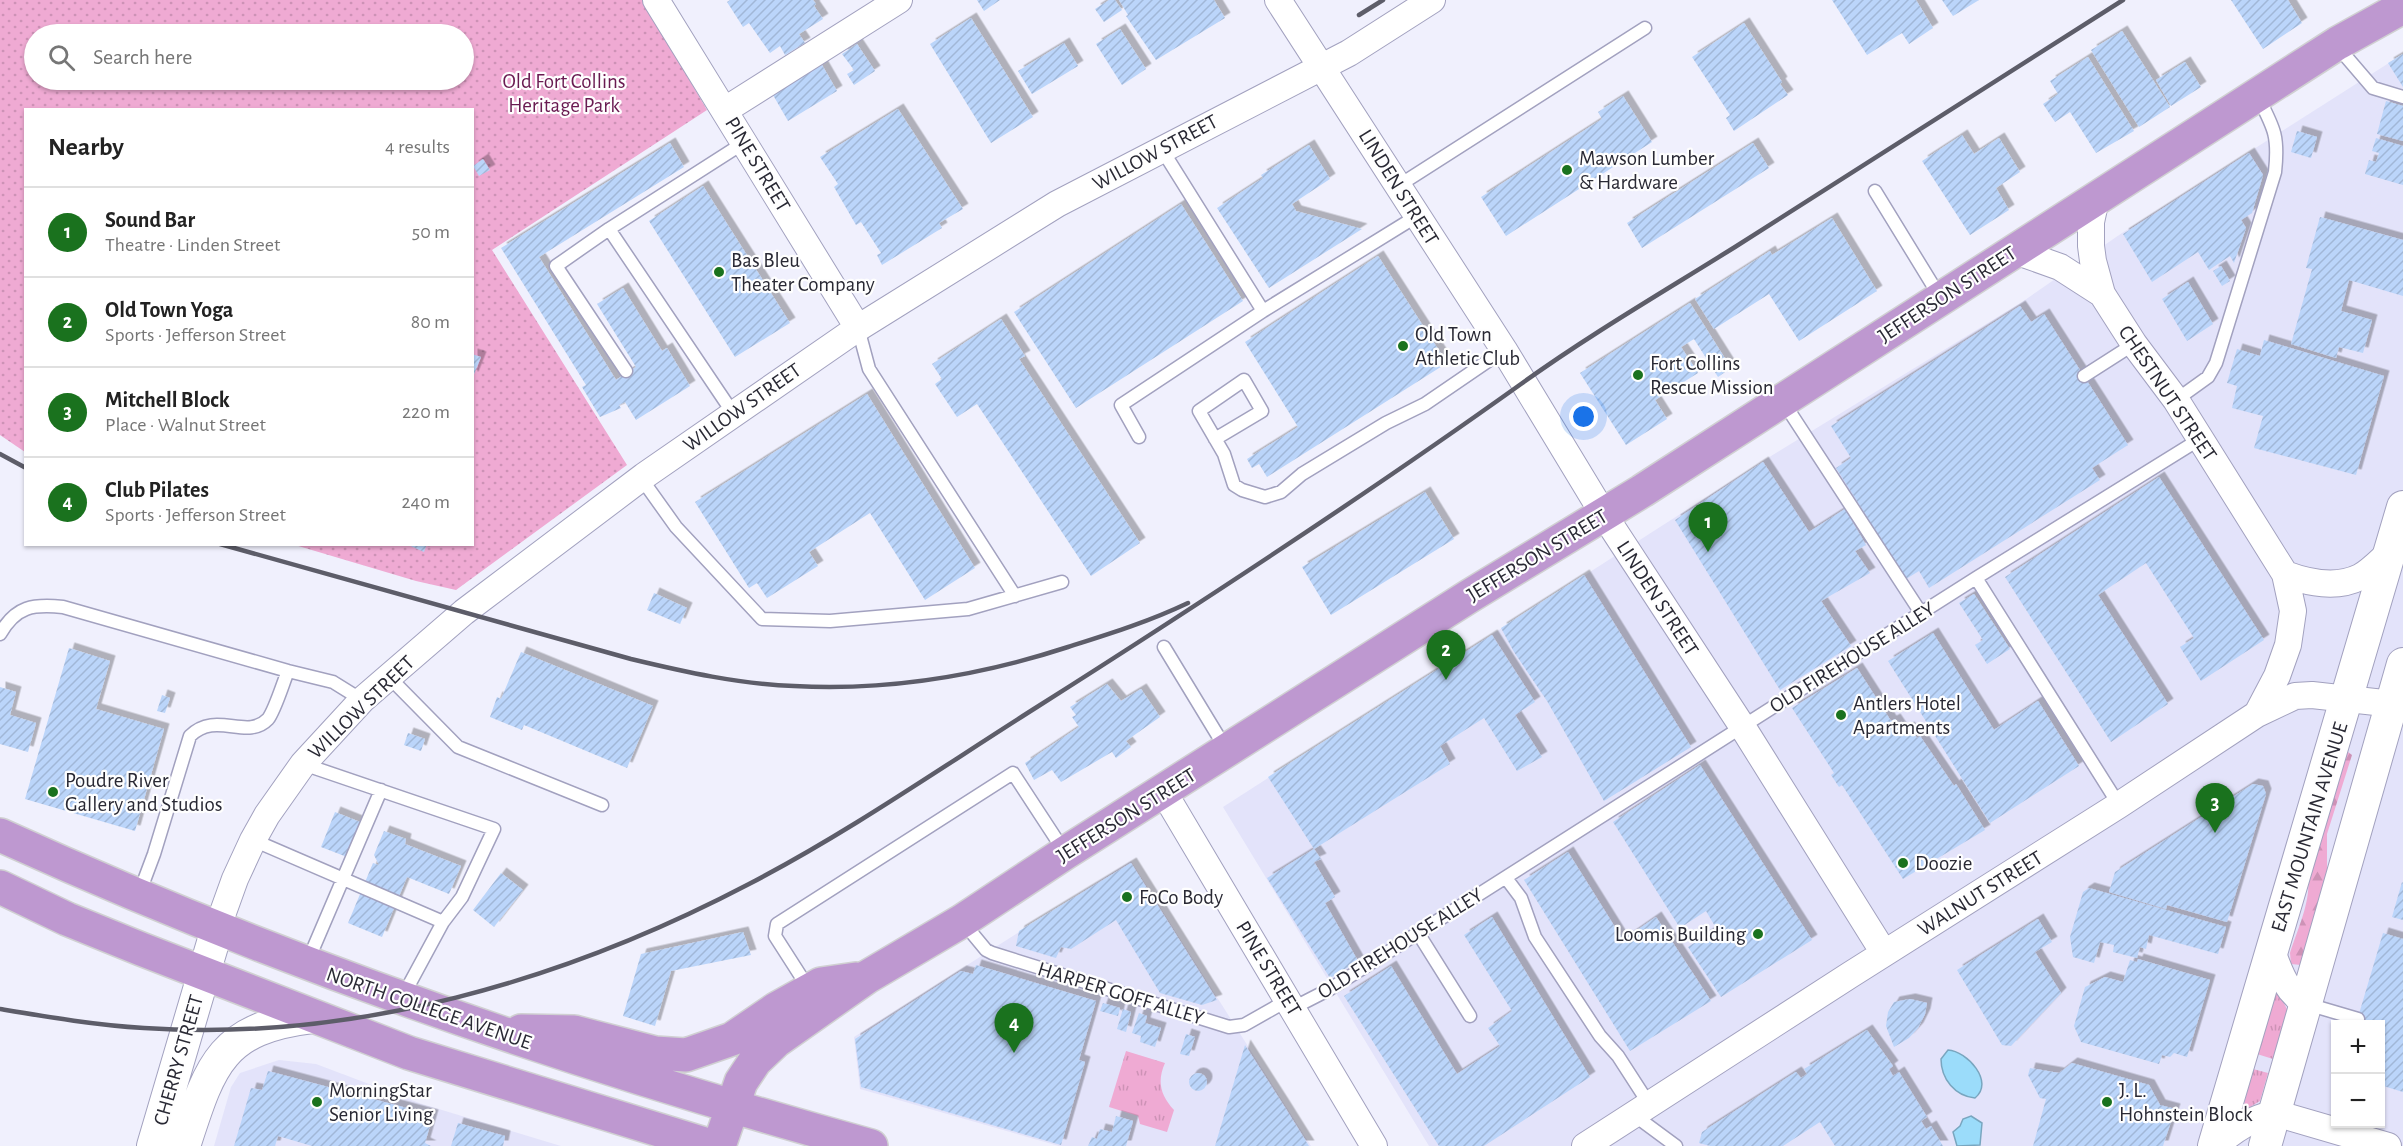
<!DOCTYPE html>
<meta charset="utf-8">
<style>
:root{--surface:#fff;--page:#f6f6f6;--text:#222;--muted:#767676;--line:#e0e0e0;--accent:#1a721e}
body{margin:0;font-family:"Alegreya Sans",sans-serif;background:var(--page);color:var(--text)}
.controls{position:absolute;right:18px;bottom:18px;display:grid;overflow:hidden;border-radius:0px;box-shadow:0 2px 4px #0004}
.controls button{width:54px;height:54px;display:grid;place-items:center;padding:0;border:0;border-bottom:2px solid var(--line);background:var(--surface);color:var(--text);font:30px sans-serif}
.you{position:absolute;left:1584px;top:417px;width:21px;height:21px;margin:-15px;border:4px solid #fff;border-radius:50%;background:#1a73e8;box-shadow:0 0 0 9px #1a73e833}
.badge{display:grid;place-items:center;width:39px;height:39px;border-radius:50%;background:var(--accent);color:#fff;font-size:20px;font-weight:700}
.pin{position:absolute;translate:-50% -50px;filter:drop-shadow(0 2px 3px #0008)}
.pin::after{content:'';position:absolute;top:32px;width:21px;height:18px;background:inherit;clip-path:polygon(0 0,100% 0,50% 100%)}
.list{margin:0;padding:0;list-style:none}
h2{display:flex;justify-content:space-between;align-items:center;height:78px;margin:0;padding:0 24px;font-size:26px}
h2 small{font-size:20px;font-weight:400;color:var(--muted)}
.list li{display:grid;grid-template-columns:39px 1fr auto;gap:18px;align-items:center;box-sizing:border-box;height:90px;padding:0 24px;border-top:2px solid var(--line)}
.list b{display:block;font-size:22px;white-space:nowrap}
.list p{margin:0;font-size:20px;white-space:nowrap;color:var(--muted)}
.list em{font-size:20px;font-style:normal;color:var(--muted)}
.icon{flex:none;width:33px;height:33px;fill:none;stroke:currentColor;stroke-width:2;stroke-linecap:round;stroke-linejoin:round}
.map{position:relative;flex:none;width:2403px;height:1146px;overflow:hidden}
.search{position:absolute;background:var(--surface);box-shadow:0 2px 4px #0004;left:24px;top:24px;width:450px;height:66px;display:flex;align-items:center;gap:15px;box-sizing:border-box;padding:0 21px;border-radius:33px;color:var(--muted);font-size:22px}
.panel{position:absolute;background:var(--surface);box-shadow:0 2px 4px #0004;left:24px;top:108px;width:450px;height:438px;border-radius:0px}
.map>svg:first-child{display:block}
.built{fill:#e3e3fa;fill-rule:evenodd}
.grass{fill:url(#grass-tufts)}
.forest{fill:url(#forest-firs)}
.park{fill:url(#park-dots);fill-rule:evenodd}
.water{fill:#9bdcfa;stroke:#79a6bf;stroke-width:1.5}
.building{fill:url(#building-hatch);filter:url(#shadow)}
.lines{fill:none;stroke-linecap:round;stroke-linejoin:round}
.service-casing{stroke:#a2a1bf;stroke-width:15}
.minor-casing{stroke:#a2a1bf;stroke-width:28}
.tertiary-casing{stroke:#a2a1bf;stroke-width:34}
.trunk-casing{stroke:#d0d0d2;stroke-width:36}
.service{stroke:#fff;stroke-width:12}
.minor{stroke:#fff;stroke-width:26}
.tertiary{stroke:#fff;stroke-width:32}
.trunk{stroke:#be98d0;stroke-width:33}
.rail{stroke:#5d5d69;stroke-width:4.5}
.poi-dot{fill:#1a721e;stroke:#fefefe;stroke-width:2}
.labels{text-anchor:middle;stroke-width:4.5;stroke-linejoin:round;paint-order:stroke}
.park-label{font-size:21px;fill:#691a51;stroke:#fefefe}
.street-label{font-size:21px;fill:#292934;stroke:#fefefe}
.poi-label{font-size:21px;fill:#292934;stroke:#fefefe;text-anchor:start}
</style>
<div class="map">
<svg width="2403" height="1146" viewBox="0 0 2403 1146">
<defs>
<pattern id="grass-tufts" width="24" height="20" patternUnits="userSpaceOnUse" patternTransform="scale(1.5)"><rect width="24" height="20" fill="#efaad3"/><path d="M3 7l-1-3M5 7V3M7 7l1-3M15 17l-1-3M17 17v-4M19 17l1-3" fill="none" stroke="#cd92b6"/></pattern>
<pattern id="forest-firs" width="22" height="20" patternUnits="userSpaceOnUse" patternTransform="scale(1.5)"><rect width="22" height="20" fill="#efaad3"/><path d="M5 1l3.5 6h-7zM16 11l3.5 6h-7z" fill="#cd92b6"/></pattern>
<pattern id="park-dots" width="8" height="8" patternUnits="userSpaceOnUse" patternTransform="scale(1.5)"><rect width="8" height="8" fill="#efaad3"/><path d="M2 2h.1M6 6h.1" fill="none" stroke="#cd92b6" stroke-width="1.8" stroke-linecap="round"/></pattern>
<pattern id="building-hatch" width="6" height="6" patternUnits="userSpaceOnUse" patternTransform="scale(1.5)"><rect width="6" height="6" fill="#bbd5fa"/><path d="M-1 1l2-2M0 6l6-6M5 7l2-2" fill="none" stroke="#a1b7d7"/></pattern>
<filter id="shadow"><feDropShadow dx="5.5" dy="-5.5" stdDeviation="0" flood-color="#0004"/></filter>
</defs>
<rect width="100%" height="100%" fill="#f0f0fd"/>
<path class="built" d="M2403,54V1146H1429L1223,807L1763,461L2022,302L2122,233ZM2336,1024H2380V1124H2336Z
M1131,861L1311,1146H1059L860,1089L854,1037Z
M279,1060L316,1064L422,1104L561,1146H214L231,1087L240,1073Z"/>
<path class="grass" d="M2276,988L2288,1011L2273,1059L2257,1054Z
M1126,1051L1165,1063C1157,1081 1160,1095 1174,1110L1167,1132L1140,1124L1138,1116L1109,1107Z
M2253,1069L2268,1073L2260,1101L2242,1112Z"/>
<path class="forest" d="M2348,752L2352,755L2327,834V883L2301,965L2291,964L2290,953C2297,930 2313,898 2307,874L2344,753Z"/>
<path class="park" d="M0,0H643L707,110L492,250L627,465L456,590L416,581L295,545L472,544V110H26L25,452L0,435ZM34,34H464V80H34Z"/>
<path class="water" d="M1948,1050C1967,1051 1995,1082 1975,1098C1955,1096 1941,1079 1941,1059Z
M1971,1116L1982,1123L1980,1145L1957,1146L1953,1132L1960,1126L1963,1119Z"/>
<path class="building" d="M730,0H813L816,4L814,6L823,19L799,34L805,43L785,55L780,46L770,53L749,23L743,27L727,2Z
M977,0H1000L984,11Z
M1109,0H1115L1122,10L1104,22L1095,9Z
M1119,0H1214L1225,18L1156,60L1126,16L1128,15Z
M1832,0H1916L1933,28L1909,44L1902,33L1867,55Z
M1942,0H1979L1953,16Z
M2231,0H2288L2302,23L2263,49Z
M971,18L1033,117L991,143L930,44Z
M1744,23L1782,82L1780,84L1788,95L1734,131L1726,118L1730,115L1692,57Z
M1120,29L1146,69L1122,85L1096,44Z
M2122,31L2170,107L2139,127L2091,50Z
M1064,43L1078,66L1032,94L1018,71Z
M857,44L875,71L854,85L847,74L854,70L842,54Z
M2403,54V87L2388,63Z
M2088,57L2134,131L2096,153L2070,112L2055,122L2043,104L2058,94L2050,81Z
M2185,62L2201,87L2171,106L2156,80Z
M822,65L837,91L788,121L773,95Z
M1623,96L1652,142L1506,236L1481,197L1602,119L1598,112Z
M2386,101L2403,106V141L2377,134Z
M898,109L963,209L939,223L942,228L882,265L877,255L881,253L861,222L856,225L834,187L838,184L820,157Z
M2297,131L2317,137L2311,158L2291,152Z
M1962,135L1974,154L1999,138L2020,172L1996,188L2009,210L1970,235L1922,161Z
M2376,138L2403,146V185L2365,174L2369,160L2376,162L2379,153L2372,151Z
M670,143L684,167L539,257L616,380L636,367L597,304L623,288L662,351L667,348L690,386L636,420L625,402L619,405L621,408L600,417L582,387L586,385L501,248Z
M1753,143L1769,168L1642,248L1627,223Z
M1309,145L1330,179L1292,204L1296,211L1362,229L1269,288L1217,208L1263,178L1261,175Z
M2249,153L2263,175L2252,213L2241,220L2246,228L2234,263L2230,256L2209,270L2198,252L2152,282L2123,234Z
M483,159L490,170L479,176L473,166Z
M703,186L790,323L735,357L649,221Z
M1181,204L1243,301L1076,408L1014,312Z
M2320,217L2403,240V296L2349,280L2341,311L2372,320L2363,353L2339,347L2336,358L2291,344L2312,269L2306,268Z
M1832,218L1877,291L1799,341L1769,294L1714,329L1695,299L1770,251L1772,255Z
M1378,256L1447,363L1267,477L1259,464L1252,468L1247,459L1298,427L1245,342Z
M2221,266L2230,281L2222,286L2213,271Z
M2188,282L2213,324L2187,341L2162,299Z
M1690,303L1731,368L1718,377L1694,339L1681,347L1698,373L1655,400L1667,419L1626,445L1580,373Z
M2020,306L2031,322L2044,314L2128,445L2092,468L2100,480L1929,588L1919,571L1906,579L1836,468L1851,458L1831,426Z
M1001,319L1025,356L1019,359L1140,543L1091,576L977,404L957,417L935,384L942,379L932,364Z
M2264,340L2384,376L2356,475L2254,448L2263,416L2232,408L2237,386L2227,383L2237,349L2260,356Z
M472,354L481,357L473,377H472Z
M867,394L975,568L925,600L870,513L809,552L818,566L767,598L757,583L749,588L695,502Z
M1763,462L1809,532L1845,509L1866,545L1855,551L1870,573L1821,601L1851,646L1780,690L1675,520Z
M2159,477L2264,640L2201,681L2180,647L2194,638L2146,563L2098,595L2168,704L2111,742L2005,577Z
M1425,492L1454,539L1331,615L1302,567Z
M406,544H427L424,552Z
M1584,575L1691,747L1604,801L1547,701L1514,652L1501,628Z
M654,593L687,608L680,624L647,610Z
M1974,594L2010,649L1987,664L1975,645L1983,640L1959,603Z
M1933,633L1994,730L2038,701L2079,766L1990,823L1888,661Z
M1492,635L1535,702L1515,715L1542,757L1517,771L1484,718L1440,746L1450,764L1314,849L1268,777Z
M69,648L110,661L96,709L164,729L135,831L25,799Z
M521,652L653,706L627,768L524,725L522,730L490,717L497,697L501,699Z
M1857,668L1891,721L1895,719L1903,731L1909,727L1917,738L1920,736L1954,786L1956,784L1985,830L1903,879L1842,785L1839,787L1831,775L1834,773L1792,708Z
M1107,684L1121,701L1141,689L1160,717L1126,741L1131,747L1116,758L1112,752L1061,782L1052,770L1034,780L1025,763L1079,727L1072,717L1076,715L1070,707Z
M0,687L16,692L10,715L36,723L28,752L0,744Z
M162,695L170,698L165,713L157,711Z
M408,733L425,739L421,751L404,745Z
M1700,765L1812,940L1721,997L1688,947L1716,928L1706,911L1680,928L1613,822Z
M2253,784L2263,786L2266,794L2227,922L2167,905L2166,909L2109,892L2115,872Z
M335,812L360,822L347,857L321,847Z
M384,831L406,839L405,844L461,866L449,894L407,877L382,937L348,923L373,863L379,865L374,855Z
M1314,849L1321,859L1314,862L1335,897L1325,903L1358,961L1330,978L1267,878Z
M1568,852L1623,940L1656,917L1711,1001L1630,1051L1524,880Z
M1131,863L1217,1000L1202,1005L1160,993L1116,920L1071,949L1061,947L1056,958L1016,946L1019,931Z
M501,873L523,890L494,927L473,910Z
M2402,882L2403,883V920L2392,917Z
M2089,888L2226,927L2218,954L2149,935L2146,949L2140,947L2137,958L2113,952L2114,945L2100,942L2094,963L2073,957L2070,937L2083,892Z
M1492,917L1590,1077L1484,1146H1439L1344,996L1391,966L1457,1074L1500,1046L1488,1028L1512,1011L1464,935Z
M2038,919L2052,942L2035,952L2061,993L2011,1046L2002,1045L1957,970Z
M743,932L751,955L671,971L655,1026L623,1016L641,954Z
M2383,933L2403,939V1092L2380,1085V1024H2356Z
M2138,959L2210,980L2187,1057L2174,1053L2170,1057L2162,1055L2159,1064L2081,1042L2074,1026L2085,987L2105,977L2123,982L2130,960L2137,962Z
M976,965L1096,1001L1079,1060L1085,1062L1061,1145L861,1087L855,1039L961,971L973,974Z
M1910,999L1927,1003L1925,1014L1918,1028L1909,1038L1894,1047L1886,1026L1888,1012L1894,1002Z
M1103,1003L1120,1008L1118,1016L1100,1011Z
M1123,1009L1131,1012L1126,1032L1117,1029Z
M1139,1013L1147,1016L1145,1023L1161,1028L1155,1047L1140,1042L1141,1036L1132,1033Z
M1867,1030L1893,1066L1889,1069L1893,1076L1899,1072L1927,1117L1921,1121L1926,1129L1931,1126L1943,1146H1835L1820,1122L1783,1146H1710L1699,1143L1702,1132L1796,1072L1801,1078L1807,1074L1804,1069Z
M1186,1034L1195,1037L1189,1056L1180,1054Z
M1245,1045L1284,1106L1309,1146H1215Z
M2072,1063L2149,1085L2160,1105L2175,1109L2163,1146H2033L2046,1099L2040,1098L2028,1075L2030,1068L2059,1073Z
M268,1071L433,1115L425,1143L431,1146H312L278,1136L275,1146H234L251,1088L262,1090Z
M1189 1082a9 9 0 1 1 18 0a9 9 0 1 1-18 0Z
M1116,1116L1133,1121L1126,1146H1088L1092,1137L1097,1139L1100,1129L1112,1132Z
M458,1123L505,1136L503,1146H451Z"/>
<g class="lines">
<defs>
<path id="service" d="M2337,46L2373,88L2403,97
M1161,148L1263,311
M1398,186L1645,28
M1875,191L1940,297
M609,229L556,266L626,371
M858,328L869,369L1015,596
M2084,376L2134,344
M2176,400L2208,377L2216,363L2275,172C2279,136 2274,128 2258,97
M1784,403L1921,613
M733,413L609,229L745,142
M1139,437L1121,405L1263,311L1417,216
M1215,439L1262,411L1244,380L1199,411L1224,454L1234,485L1242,490L1265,497L1281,492L1302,474L1386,423L1425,404L1504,350
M641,478L676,527L762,619L830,621L968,609L1062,582
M1976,578L2119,805
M0,634C16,606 33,604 63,607L288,671L333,682L362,700
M1164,647L1226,749
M388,676L458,747L602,805
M303,764L494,829L462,897L443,922
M253,840L443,922L403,996
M1506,878L1521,898L1535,937L1600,1036L1618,1056L1649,1104
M139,894L154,854L190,736C216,710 247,741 268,719C275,710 283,683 288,671
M962,921L986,950L992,953L1229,1027L1244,1025L1288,1000
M1418,933L1470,1016
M307,963L381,790
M809,989L775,936L777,924L1013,773L1064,851
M2307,1004L2358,1019
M1293,1008L1330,989L1976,578L2200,439
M1634,1115L1676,1146"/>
<path id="minor" d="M656,0L858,328
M1278,0L1504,350L1604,515L1742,726L1884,953
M725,110L899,0
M2096,199L2091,222V246L2093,261L2102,294L2134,344L2176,400L2285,574L2293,611L2288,645L2277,676L2257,714
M2015,251L2060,267L2102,294
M2285,574C2309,583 2336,589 2360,577C2371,571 2381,560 2390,552
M1163,791L1374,1146
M217,929L235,879L253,840L267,815L303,764L362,700L464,612L644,476L858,328L1057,204L1349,53L1432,0
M2272,951C2280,973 2286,991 2306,1004
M1585,1146L1850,975L2119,805L2257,714L2295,696L2312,695L2403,705
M2216,1146C2234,1129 2251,1119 2275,1113L2388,1146"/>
<path id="tertiary" d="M153,1146L217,929
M184,1146C210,1066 220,1028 312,1017
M2214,1146L2403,507
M2265,1146L2403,664"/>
<path id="trunk" d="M0,835C281,963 573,1064 871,1146
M0,887L67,919L141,949L409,1053L711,1146
M521,1031L574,1032L655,1053L686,1055L732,1039L776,1009L821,984L856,979
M719,1146L741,1082L755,1061L776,1041L867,977L962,921L1065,853L1468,597L1642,491L2338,43L2403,7"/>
</defs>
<use href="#service" class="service-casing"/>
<use href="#minor" class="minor-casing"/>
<use href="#tertiary" class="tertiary-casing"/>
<use href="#trunk" class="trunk-casing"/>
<use href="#service" class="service"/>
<use href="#minor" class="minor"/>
<use href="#tertiary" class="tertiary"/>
<use href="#trunk" class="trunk"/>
<path class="rail" d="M1359,15L1383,0
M0,454L26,468
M220,544L631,659C685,672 739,684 794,686C887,691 979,676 1068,647C1109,634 1148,622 1188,603
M0,1009C48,1017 95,1025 144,1028C354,1042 564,981 749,884C849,832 942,767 1037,707C1201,603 1363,497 1521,384C1589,335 1663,292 1735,247C1864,165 1993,82 2123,0"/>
</g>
<g class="poi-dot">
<circle cx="1567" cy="170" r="6"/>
<circle cx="719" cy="272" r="6"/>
<circle cx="1403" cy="346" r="6"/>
<circle cx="1638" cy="375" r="6"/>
<circle cx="1841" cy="715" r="6"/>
<circle cx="53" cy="792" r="6"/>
<circle cx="1903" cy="863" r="6"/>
<circle cx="1127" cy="897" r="6"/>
<circle cx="1758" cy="934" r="6"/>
<circle cx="317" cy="1102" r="6"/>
<circle cx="2107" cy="1102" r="6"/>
</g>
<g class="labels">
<g class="park-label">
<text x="564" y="88">Old Fort Collins<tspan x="564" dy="24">Heritage Park</tspan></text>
</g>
<g class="street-label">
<text transform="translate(1155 152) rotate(-28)" y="7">WILLOW STREET</text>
<text transform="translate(758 164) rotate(59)" y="7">PINE STREET</text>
<text transform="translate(1399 187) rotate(58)" y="7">LINDEN STREET</text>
<text transform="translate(1947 294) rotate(-33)" y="7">JEFFERSON STREET</text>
<text transform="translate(2168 393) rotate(56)" y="7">CHESTNUT STREET</text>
<text transform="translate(742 407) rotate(-35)" y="7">WILLOW STREET</text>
<text transform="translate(1537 555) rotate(-31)" y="7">JEFFERSON STREET</text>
<text transform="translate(1658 598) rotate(57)" y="7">LINDEN STREET</text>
<text transform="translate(1852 657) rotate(-32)" y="7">OLD FIREHOUSE ALLEY</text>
<text transform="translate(361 707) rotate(-44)" y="7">WILLOW STREET</text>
<text transform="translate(1126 815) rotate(-32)" y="7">JEFFERSON STREET</text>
<text transform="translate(2309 827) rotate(-73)" y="7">EAST MOUNTAIN AVENUE</text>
<text transform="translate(1980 893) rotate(-32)" y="7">WALNUT STREET</text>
<text transform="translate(1400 943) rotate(-32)" y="7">OLD FIREHOUSE ALLEY</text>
<text transform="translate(1269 968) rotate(59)" y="7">PINE STREET</text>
<text transform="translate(1121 993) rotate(17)" y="7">HARPER GOFF ALLEY</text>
<text transform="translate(429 1008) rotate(19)" y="7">NORTH COLLEGE AVENUE</text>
<text transform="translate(178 1060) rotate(-74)" y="7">CHERRY STREET</text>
</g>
<g class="poi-label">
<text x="1579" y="165">Mawson Lumber<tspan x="1579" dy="24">&amp; Hardware</tspan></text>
<text x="731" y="267">Bas Bleu<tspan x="731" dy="24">Theater Company</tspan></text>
<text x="1415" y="341">Old Town<tspan x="1415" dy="24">Athletic Club</tspan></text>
<text x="1650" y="370">Fort Collins<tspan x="1650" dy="24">Rescue Mission</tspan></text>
<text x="1853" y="710">Antlers Hotel<tspan x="1853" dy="24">Apartments</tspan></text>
<text x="65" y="787">Poudre River<tspan x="65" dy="24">Gallery and Studios</tspan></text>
<text x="1915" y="870">Doozie</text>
<text x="1139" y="904">FoCo Body</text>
<text x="1746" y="941" text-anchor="end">Loomis Building</text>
<text x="329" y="1097">MorningStar<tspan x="329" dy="24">Senior Living</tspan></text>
<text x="2119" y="1097">J. L.<tspan x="2119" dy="24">Hohnstein Block</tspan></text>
</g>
</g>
</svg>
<div class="controls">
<button>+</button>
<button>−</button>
</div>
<div class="you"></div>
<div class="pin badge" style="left:1708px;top:552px">1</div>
<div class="pin badge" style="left:1446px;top:680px">2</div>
<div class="pin badge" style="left:2215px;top:833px">3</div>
<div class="pin badge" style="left:1014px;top:1053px">4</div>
<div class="search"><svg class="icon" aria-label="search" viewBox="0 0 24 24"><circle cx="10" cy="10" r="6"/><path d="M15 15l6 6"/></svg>Search here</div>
<section class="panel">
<h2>Nearby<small>4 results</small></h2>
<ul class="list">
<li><span class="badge">1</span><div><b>Sound Bar</b><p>Theatre · Linden Street</p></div><em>50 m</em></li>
<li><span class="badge">2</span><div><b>Old Town Yoga</b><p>Sports · Jefferson Street</p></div><em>80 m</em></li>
<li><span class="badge">3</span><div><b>Mitchell Block</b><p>Place · Walnut Street</p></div><em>220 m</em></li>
<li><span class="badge">4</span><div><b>Club Pilates</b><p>Sports · Jefferson Street</p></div><em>240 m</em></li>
</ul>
</section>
</div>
